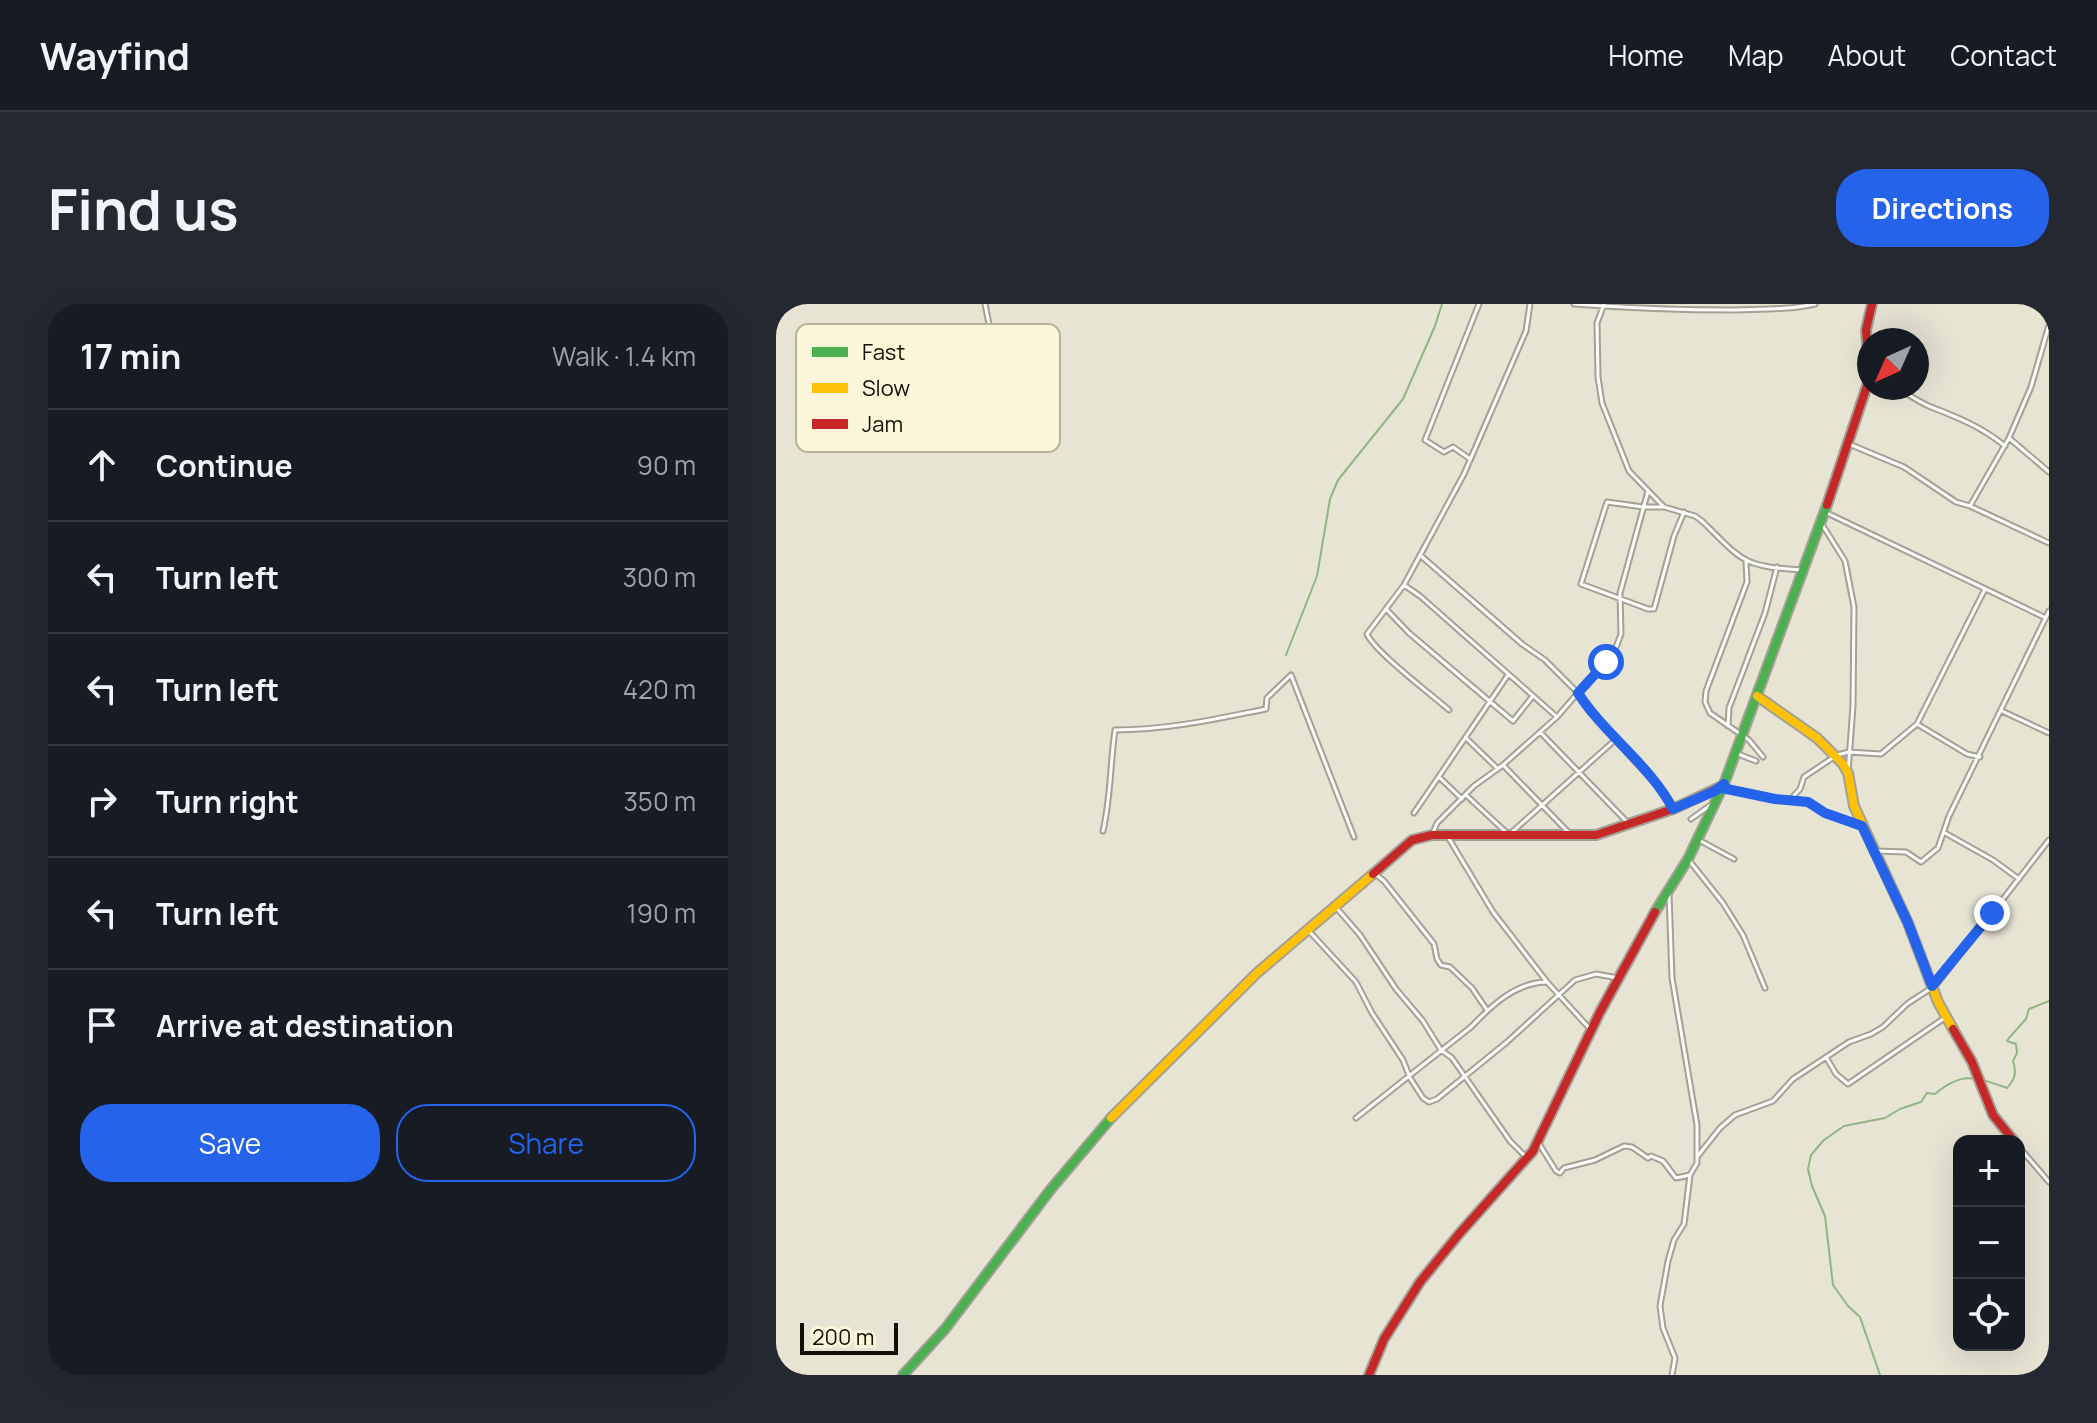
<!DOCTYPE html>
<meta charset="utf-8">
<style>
:root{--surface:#171b24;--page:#242831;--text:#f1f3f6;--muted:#9ea1a6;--line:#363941;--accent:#2563eb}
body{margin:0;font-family:Manrope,sans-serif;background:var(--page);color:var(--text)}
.controls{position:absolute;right:24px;bottom:24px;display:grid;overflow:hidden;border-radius:16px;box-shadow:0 8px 32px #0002}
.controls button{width:72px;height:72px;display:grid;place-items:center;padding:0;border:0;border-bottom:2px solid var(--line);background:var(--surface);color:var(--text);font:40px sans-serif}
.compass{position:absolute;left:1081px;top:24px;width:72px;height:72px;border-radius:50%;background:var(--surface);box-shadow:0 8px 32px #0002;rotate:225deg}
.scale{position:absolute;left:24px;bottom:20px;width:98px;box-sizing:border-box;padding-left:8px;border:4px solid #110f06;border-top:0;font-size:22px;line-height:28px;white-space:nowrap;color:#110f06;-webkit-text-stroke:6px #fcf7d9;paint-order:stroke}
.stop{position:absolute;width:24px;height:24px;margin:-18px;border:6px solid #2563eb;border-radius:50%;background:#fff}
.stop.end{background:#2563eb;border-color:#fff;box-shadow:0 2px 8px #0008}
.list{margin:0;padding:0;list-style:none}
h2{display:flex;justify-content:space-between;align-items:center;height:104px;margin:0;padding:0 32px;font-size:34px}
h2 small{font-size:26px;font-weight:400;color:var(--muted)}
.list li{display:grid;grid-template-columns:52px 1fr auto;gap:24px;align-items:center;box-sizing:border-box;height:112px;padding:0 32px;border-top:2px solid var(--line)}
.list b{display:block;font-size:30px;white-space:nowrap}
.list em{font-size:26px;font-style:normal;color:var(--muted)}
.actions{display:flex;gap:16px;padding:24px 32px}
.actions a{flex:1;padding:18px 0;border:2px solid var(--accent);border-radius:32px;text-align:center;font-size:28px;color:var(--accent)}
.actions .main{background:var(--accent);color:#fff}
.icon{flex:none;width:44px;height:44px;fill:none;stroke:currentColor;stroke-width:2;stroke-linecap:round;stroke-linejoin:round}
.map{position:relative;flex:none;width:1273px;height:1071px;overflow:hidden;border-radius:32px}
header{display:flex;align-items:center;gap:48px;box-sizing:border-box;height:112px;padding:0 40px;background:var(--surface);border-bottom:2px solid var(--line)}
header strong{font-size:38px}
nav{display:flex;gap:44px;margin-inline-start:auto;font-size:28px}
.intro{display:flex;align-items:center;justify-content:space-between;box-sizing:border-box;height:192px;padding:0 48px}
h1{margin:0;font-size:56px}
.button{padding:20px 36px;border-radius:32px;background:var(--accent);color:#fff;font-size:28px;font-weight:700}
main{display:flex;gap:48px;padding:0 48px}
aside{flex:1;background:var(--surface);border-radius:32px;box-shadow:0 8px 32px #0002}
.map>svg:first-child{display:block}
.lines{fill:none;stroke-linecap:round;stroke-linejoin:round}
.stream{stroke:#92b485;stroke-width:2}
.street-casing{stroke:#a3a195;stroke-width:7}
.fast-casing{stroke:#a3a195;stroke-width:12}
.slow-casing{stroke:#a3a195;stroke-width:12}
.jam-casing{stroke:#a3a195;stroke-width:12}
.street{stroke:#fbfbf9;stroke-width:3}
.fast{stroke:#4caf50;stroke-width:8}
.slow{stroke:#ffc107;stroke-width:8}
.jam{stroke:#c62828;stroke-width:8}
.route{stroke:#2563eb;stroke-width:10}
.key{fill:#fcf7d9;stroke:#b6b19a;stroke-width:2}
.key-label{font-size:22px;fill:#110f06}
</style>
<header>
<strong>Wayfind</strong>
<nav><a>Home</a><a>Map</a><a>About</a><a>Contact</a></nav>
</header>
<div class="intro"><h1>Find us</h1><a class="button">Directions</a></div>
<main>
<aside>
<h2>17 min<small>Walk · 1.4 km</small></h2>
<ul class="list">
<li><svg class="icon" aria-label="ahead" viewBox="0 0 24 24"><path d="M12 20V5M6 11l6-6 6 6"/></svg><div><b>Continue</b></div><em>90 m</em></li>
<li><svg class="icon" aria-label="left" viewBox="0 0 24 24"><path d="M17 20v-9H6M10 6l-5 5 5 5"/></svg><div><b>Turn left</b></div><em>300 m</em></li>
<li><svg class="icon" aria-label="left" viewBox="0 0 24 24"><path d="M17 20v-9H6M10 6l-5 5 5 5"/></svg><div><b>Turn left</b></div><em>420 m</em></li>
<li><svg class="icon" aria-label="right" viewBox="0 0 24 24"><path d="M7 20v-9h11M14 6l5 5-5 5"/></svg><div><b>Turn right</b></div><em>350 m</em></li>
<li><svg class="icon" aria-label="left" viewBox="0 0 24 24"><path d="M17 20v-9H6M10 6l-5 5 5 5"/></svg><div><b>Turn left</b></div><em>190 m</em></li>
<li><svg class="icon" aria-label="arrive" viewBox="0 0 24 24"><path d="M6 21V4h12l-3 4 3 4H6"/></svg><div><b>Arrive at destination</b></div></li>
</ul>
<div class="actions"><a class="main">Save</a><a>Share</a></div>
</aside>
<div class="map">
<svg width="1273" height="1071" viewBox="0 0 1273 1071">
<rect width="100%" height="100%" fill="#e7e4d4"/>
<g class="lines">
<path class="stream" d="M510,351L541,272L554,195L562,176L627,95L659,22L666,0
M1104,1071L1084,1013L1072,1002L1057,981L1049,912L1036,882L1032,865L1035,851L1048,836L1068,822L1109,814L1124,805L1145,798L1151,789L1159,790C1186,767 1200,773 1231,784C1239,775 1241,769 1237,757L1241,749L1240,740L1231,737L1233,734L1250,715L1253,705L1273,697"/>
<defs>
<path id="street" d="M209,0L219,50
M798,0C851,4 905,6 959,6C986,5 1012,6 1039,0
M828,0L821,19L822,73L826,99L853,167L888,203L919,212L926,217C968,258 965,262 1026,266
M1273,21L1255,83L1233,134L1273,168
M1121,84C1132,90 1143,98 1155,103C1181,113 1206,123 1229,142
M1073,140L1128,163L1180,198L1194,202L1233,134
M694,155L677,143L668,148L649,136L703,0
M1194,202L1273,239
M888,203H867L831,198L805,280L872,305H878L898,232L908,208
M1047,207L1270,314
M1044,217L1069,257L1078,303L1077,402L1072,469
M644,251L746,340L769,356L802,389L813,407L885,486L897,505
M970,258L971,278L930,387L929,398L934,409L973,436L987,453
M628,281L644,292L781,413
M611,306L633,329L737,417L756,393
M673,406C655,390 599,348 591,330L628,281L688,170L750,27L754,0
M1226,407L1273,429
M1141,420L1191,450L1204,453
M952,422L953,404L989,309L1001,263
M764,428L853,520
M690,434L722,465
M962,450L980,457
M727,461L794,530
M663,473L686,495
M946,484L999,495L1032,498L1049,509L1086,522
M690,491L733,531
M1014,496L1024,485L1028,473L1061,451L1073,448L1105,450L1141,420L1209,285
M638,509L732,371
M915,515L936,500
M327,527C335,493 334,460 339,426C391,426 440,415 490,405L491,394L515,371L578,533
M735,529L839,436
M1169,529L1217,556L1243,575
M656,531L661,519L698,482L727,461L781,413L839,346L845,330L844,289L872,187
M672,533L717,608L771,678
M921,535L958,555
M1101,547L1130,548L1145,558L1162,544L1173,512L1273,307
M912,555L947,599L967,631L989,684
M597,568L608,577L658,640L661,655L665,661L674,663L696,684L711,706
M893,589L896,674L921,821V859L914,871L908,920L898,936L892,957L884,1002L887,1024L899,1054L896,1071
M558,601L584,631L620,685L647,717L665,746L676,754L734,837L752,855
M533,627L580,678L596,709L627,756L634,774L647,794L653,798L661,795L731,738L799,676L820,670L842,674
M1050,753L1060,770L1072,780L1170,713
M580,814L695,723C715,702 740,678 771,678L815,726
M762,838L780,867L784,869L788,864L819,856L848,842L856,843L872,854L875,852L887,857L900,874L914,871
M1243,843L1273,878
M921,853L944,824L959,811L997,797L1017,775L1073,738L1095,730L1107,723L1131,700L1160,681L1273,536"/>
<path id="fast" d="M879,608L912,555L948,480L1051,201
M127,1071L169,1025L275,885L335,814"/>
<path id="slow" d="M981,392L1041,434L1067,460L1072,469L1078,502L1132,619L1162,698L1177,725
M335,814L481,669L597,570"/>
<path id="jam" d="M1093,63L1090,26L1096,0
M1051,201L1093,76
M597,570L636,536L656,531H820L897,505L944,483
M1177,725L1196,758L1217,811L1238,837
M593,1071L608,1035L644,978L683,930L757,847L824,708L879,608"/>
</defs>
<use href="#street" class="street-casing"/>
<use href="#fast" class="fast-casing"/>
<use href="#slow" class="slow-casing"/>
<use href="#jam" class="jam-casing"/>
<use href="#street" class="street"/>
<use href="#fast" class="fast"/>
<use href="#slow" class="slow"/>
<use href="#jam" class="jam"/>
</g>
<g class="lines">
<path class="route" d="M830,358L802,389C829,431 874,461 897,505L939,487L948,480L946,484L999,495L1032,498L1049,509L1086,522L1132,619L1156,682L1216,609"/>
</g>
<rect x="20" y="20" width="264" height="128" rx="12" class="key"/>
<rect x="36" y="43" width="36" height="10" fill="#4caf50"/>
<rect x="36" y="79" width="36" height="10" fill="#ffc107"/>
<rect x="36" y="115" width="36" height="10" fill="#c62828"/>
<g class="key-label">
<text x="86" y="56">Fast</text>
<text x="86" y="92">Slow</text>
<text x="86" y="128">Jam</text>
</g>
</svg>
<div class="controls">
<button>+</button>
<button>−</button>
<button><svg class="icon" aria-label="locate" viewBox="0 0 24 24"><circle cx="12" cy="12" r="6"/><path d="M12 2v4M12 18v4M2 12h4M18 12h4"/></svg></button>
</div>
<svg class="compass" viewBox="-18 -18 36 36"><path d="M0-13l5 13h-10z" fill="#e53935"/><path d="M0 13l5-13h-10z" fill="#9ea1a6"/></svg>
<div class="scale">200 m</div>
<div class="stop" style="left:830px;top:358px"></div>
<div class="stop end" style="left:1216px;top:609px"></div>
</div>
</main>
